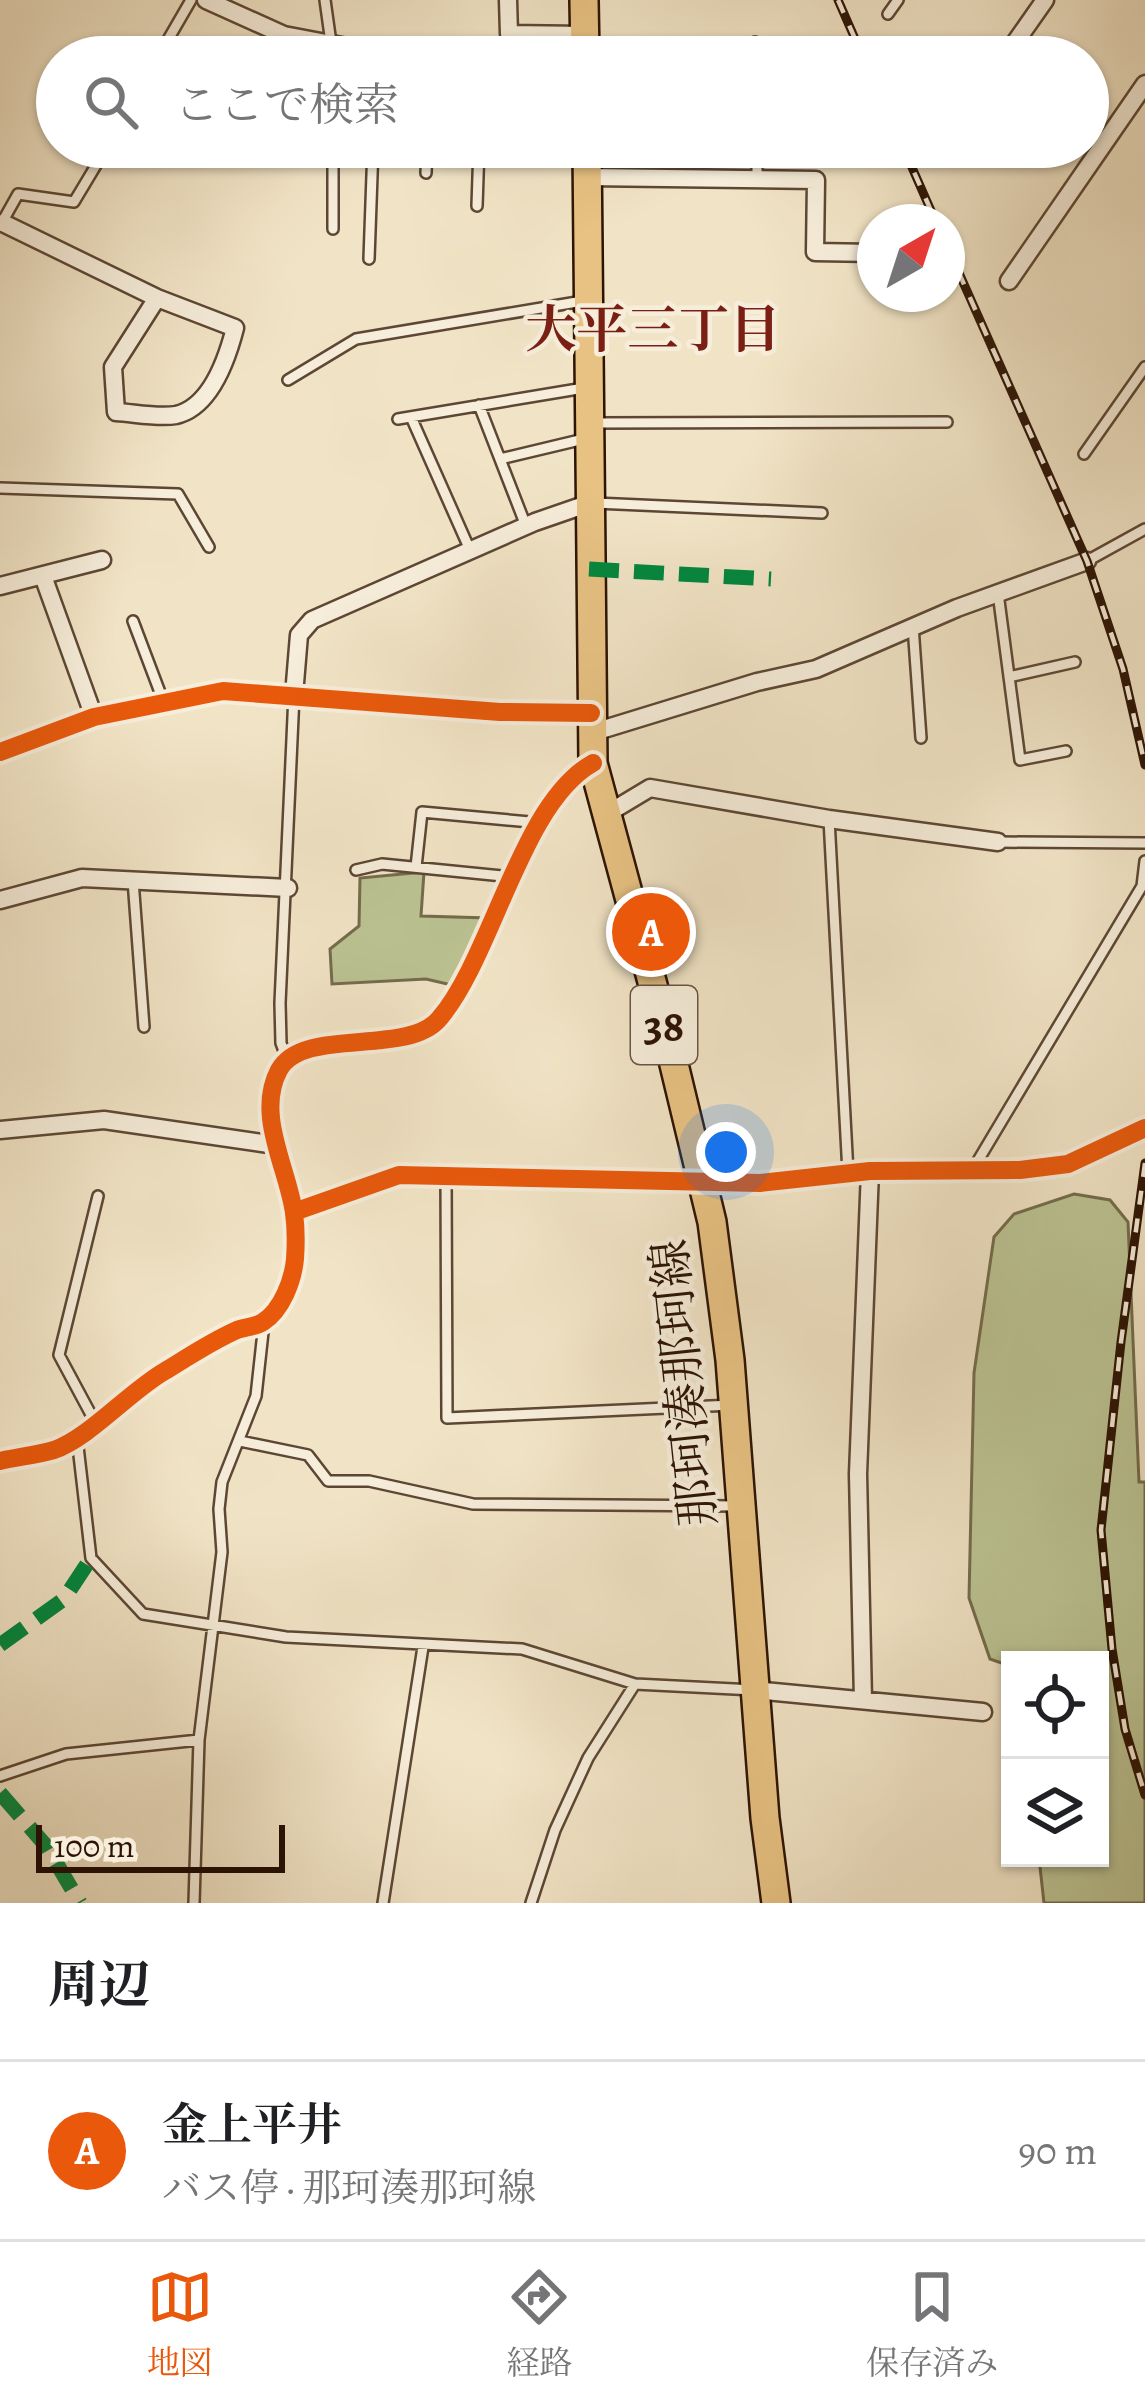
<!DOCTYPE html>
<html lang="ja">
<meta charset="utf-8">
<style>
:root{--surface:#fff;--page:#f6f6f6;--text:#202124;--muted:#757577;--line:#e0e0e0;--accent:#ea580c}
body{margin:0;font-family:Alegreya,"Noto Serif JP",serif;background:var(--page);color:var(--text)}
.controls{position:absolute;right:36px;bottom:36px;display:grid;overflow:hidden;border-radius:0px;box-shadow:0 3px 9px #0004}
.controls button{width:108px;height:108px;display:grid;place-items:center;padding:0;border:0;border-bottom:3px solid var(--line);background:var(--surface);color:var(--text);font:60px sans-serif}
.compass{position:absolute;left:857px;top:204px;width:108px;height:108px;border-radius:50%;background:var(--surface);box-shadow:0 3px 9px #0004;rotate:39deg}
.scale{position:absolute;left:36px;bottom:30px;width:249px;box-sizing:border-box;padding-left:12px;border:6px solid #2c1304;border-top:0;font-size:33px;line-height:42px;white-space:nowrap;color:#2c1304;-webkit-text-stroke:9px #f6edda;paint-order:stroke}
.you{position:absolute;left:726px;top:1152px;width:42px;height:42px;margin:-30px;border:9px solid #fff;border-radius:50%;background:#1a73e8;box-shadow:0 0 0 18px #1a73e833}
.badge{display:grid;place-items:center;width:78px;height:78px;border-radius:50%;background:var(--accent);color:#fff;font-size:39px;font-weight:700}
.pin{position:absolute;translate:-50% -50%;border:6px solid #fff;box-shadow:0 3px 12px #0006}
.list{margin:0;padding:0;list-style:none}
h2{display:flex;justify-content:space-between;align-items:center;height:156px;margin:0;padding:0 48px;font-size:51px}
h2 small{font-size:39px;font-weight:400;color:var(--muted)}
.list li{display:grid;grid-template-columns:78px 1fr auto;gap:36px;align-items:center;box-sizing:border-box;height:180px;padding:0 48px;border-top:3px solid var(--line)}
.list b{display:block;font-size:45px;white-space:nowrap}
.list p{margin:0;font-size:39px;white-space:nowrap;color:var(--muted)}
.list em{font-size:39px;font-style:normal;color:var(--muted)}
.icon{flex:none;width:66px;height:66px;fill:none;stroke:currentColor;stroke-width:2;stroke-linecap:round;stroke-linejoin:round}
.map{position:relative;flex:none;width:1145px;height:1903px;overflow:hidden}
.search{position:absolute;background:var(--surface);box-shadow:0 3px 9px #0004;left:36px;right:36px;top:36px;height:132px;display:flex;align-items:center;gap:30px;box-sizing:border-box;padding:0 42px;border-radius:66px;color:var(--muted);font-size:45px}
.sheet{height:336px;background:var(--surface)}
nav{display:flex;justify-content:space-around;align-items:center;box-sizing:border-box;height:168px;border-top:3px solid var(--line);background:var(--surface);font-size:33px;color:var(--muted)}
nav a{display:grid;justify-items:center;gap:6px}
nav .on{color:var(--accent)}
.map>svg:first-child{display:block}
.green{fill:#bcc494;stroke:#746c4c;stroke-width:3}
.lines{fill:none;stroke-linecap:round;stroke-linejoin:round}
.lane-casing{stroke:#5d4734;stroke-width:14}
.street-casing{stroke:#5d4734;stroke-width:21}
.primary-casing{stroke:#2c1304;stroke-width:32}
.lane{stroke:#f6edda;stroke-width:9}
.street{stroke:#f6edda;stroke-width:16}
.primary{stroke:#e8c283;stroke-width:27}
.rail-casing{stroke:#2c1304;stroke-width:9}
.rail{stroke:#f6edda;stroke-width:4.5;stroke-dasharray:14;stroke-linecap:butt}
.quiet{stroke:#00873e;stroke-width:15;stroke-dasharray:30 15;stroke-linecap:butt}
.cycleway-casing{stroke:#f6edda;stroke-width:26}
.cycleway{stroke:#e8590c;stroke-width:18}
.labels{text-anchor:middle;stroke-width:9;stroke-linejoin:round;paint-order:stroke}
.shield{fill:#f6edda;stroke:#695444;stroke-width:3}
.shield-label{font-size:45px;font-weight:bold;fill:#2c1304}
.street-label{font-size:48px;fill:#2c1304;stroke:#f6edda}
.neighbourhood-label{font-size:51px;font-weight:bold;fill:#7a1f14;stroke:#f6edda}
</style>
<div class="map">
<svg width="1145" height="1903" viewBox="0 0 1145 1903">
<rect width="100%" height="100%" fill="#f1e4c6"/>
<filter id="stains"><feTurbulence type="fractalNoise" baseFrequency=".00167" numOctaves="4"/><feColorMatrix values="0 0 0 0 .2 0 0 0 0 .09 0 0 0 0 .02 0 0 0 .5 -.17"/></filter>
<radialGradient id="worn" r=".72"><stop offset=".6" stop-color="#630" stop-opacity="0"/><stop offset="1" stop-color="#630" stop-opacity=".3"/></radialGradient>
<path class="green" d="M424,872L421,916L488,918L456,986L426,979L332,984L330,949L359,926L360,878Z
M1074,1194L1110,1200L1128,1222L1139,1482H1145V1903H1044L1039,1858H1100V1660H1010V1666L990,1659L969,1598L974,1373L994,1237L1014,1214Z"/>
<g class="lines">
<defs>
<path id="lane" d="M325,0L333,57
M888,14L898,0
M755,42V57
M158,57L191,0
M333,147V229
M757,147V178
M426,173L427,147
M477,206L479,147
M0,226L18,194L74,202L107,147
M369,259L373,147
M288,380L356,339L583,301
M479,405L526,526
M411,417L470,550
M398,419L584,388
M595,423L947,422
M1084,454L1145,367
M500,459L588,438
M0,488L178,494L209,547
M595,503L822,513
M1087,561L1145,529
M998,593L1020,760L1066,751
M133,621L164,703
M913,626L921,738
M1009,677L1075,662
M829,819L848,1173
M998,842L1145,843
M416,867L422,812L541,823
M356,870L382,864L513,877
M133,880L144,1027
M287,1059L281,1043L280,1003L294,695
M973,1169L1142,886L1145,861
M446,1175L447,1418L732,1405
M95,1422L59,1355L98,1196
M77,1438L91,1558L143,1614L286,1637L522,1649L635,1684L754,1690
M240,1441L308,1455L328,1481H369L473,1504L739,1506
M0,1776L66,1754L199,1740
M194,1903L199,1740L222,1552L219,1509L222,1482L256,1396L264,1323
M383,1903L423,1647
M531,1903L555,1830L588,1758L635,1684"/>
<path id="street" d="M206,0L284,35L400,57
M508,0L509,34L585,35
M1005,57L1045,0
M587,177L816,180L815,252L875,253
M3,223L157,298L235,328C227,359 211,407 176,415C158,418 134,413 116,412L113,367L157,298
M1009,281L1145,84
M43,576L94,717
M0,586L102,560
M294,695L299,635L312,620L535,522L590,503
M591,733L757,682L816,669L957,608L1087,561
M0,752L94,717L223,691L500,712L591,713
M605,815L650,788L829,819L998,842
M0,900L82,878L288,888
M0,1130L104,1120L276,1145
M294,1212L399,1175L760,1183L870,1171L1020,1170L1068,1164L1145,1128
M0,1461C17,1457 37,1455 54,1450C89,1438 130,1391 165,1371C188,1357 212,1341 237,1330C245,1327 255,1327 263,1322C282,1310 293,1280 295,1259C296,1244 296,1227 294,1213C288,1168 255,1115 279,1070C303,1026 406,1057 439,1019C493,956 521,803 593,763
M755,1690L983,1712
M863,1700L858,1474L870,1171"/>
<path id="primary" d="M584,0L585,57
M587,147L593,763L671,1052L712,1222L730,1360L765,1818L776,1903"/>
</defs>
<use href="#lane" class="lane-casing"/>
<use href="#street" class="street-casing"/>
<use href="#primary" class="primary-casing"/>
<use href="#lane" class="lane"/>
<use href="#street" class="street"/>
<use href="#primary" class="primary"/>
<defs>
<path id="rail" d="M838,0L863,57
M903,147L936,222
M947,246L1087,561L1123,669L1145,765
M1145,1163L1121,1342L1101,1530L1112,1649L1125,1729L1145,1795"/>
</defs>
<use href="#rail" class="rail-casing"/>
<use href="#rail" class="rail"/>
<path class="quiet" d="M589,569L771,579
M0,1645L64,1599L91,1558
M0,1793L47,1847L80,1903"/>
<defs>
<path id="cycleway" d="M0,752L94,717L223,691L500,712L591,713
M294,1212L399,1175L760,1183L870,1171L1020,1170L1068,1164L1145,1128
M0,1461C17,1457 37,1455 54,1450C89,1438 130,1391 165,1371C188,1357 212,1341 237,1330C245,1327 255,1327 263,1322C282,1310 293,1280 295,1259C296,1244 296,1227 294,1213C288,1168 255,1115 279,1070C303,1026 406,1057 439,1019C493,956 521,803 593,763"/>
</defs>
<use href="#cycleway" class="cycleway-casing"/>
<use href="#cycleway" class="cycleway"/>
</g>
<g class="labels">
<rect class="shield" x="631" y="986" width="66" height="78" rx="9"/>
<g class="shield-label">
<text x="664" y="1041">38</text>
</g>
<g class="street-label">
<text transform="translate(683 1383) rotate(-96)" y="17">那珂湊那珂線</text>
</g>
<g class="neighbourhood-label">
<text x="653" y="347">大平三丁目</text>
</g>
</g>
<rect width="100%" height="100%" filter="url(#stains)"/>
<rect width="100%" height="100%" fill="url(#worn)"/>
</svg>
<div class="controls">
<button><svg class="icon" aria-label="locate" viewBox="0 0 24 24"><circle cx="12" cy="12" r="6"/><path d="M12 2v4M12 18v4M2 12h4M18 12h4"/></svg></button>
<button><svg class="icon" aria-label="layers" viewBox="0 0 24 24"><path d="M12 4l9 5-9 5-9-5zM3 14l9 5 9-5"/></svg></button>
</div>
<svg class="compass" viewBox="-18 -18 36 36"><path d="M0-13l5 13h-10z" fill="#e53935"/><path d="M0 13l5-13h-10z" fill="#757577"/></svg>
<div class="scale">100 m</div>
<div class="you"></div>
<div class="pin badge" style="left:651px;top:932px">A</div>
<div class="search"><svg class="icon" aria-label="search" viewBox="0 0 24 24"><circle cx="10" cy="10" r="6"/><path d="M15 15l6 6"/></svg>ここで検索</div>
</div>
<section class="sheet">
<h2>周辺<small></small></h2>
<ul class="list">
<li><span class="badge">A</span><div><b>金上平井</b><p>バス停 · 那珂湊那珂線</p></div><em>90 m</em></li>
</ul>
</section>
<nav>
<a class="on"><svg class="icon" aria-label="map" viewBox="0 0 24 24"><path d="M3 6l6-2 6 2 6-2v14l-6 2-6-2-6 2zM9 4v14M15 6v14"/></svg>地図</a>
<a><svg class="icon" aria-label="directions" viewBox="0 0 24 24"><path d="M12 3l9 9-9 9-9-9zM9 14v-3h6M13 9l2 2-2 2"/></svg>経路</a>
<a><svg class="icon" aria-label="saved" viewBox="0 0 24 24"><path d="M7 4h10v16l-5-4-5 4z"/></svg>保存済み</a>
</nav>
